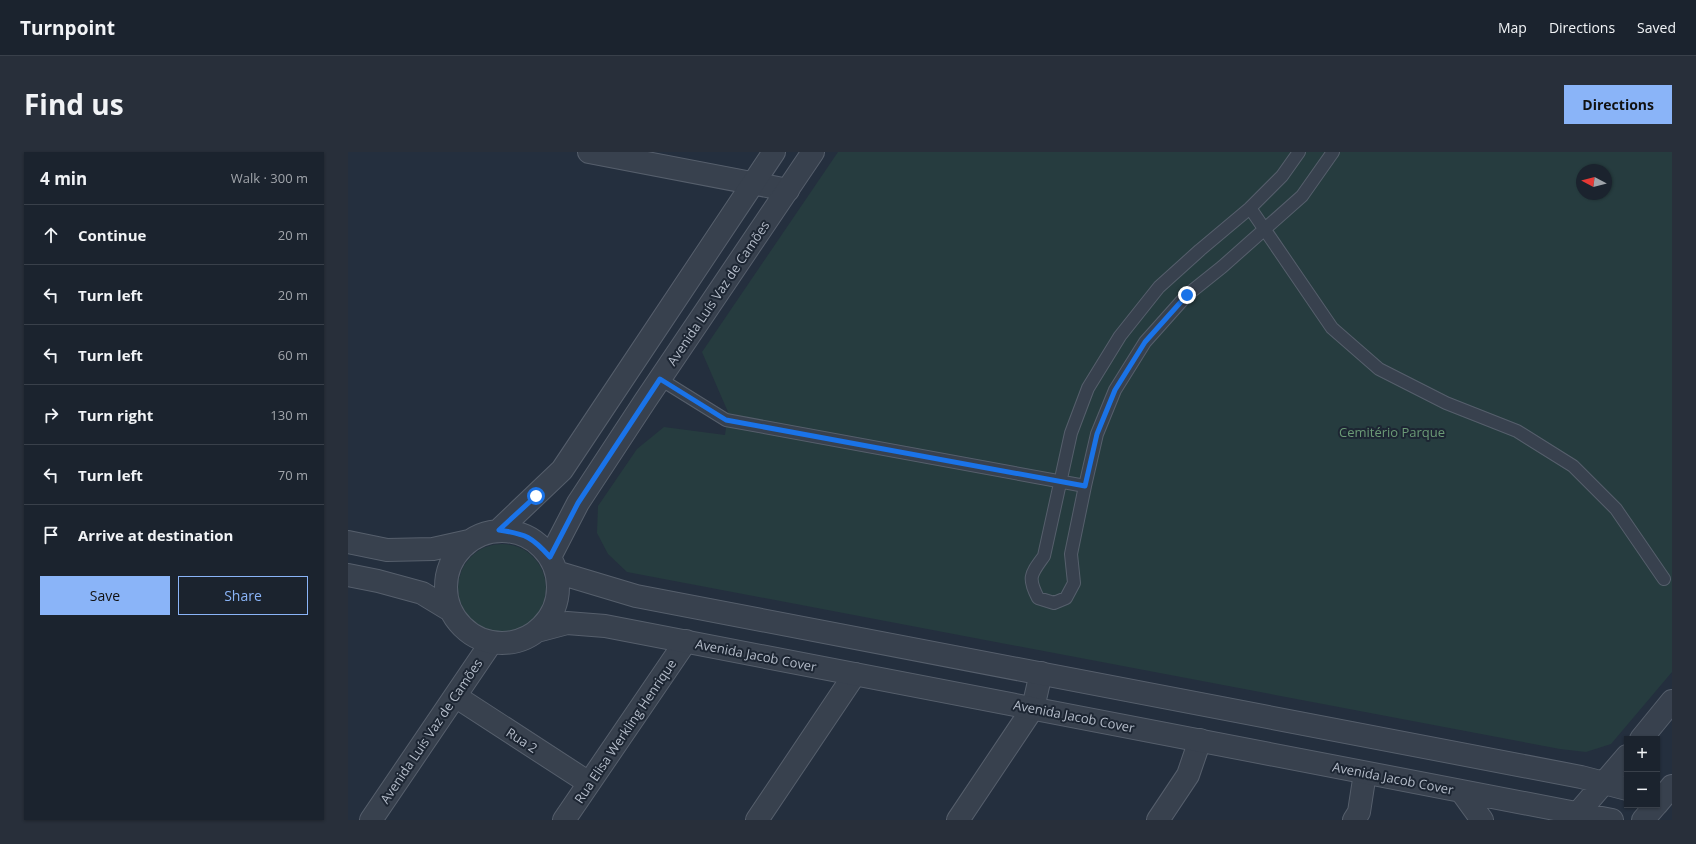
<!DOCTYPE html>
<meta charset="utf-8">
<style>
:root{--surface:#1b232e;--page:#282f3a;--text:#f1f3f6;--muted:#a0a4aa;--line:#39404a;--accent:#8ab4f8}
body{margin:0;font-family:"Open Sans",sans-serif;background:var(--page);color:var(--text)}
.controls{position:absolute;right:12px;bottom:12px;display:grid;overflow:hidden;border-radius:0px;box-shadow:0 1px 3px #0004}
.controls button{width:36px;height:36px;display:grid;place-items:center;padding:0;border:0;border-bottom:1px solid var(--line);background:var(--surface);color:var(--text);font:20px sans-serif}
.compass{position:absolute;left:1228px;top:12px;width:36px;height:36px;border-radius:50%;background:var(--surface);box-shadow:0 1px 3px #0004;rotate:277deg}
.stop{position:absolute;width:12px;height:12px;margin:-9px;border:3px solid #1a73e8;border-radius:50%;background:#fff}
.stop.end{background:#1a73e8;border-color:#fff;box-shadow:0 1px 4px #0008}
.list{margin:0;padding:0;list-style:none}
h2{display:flex;justify-content:space-between;align-items:center;height:52px;margin:0;padding:0 16px;font-size:17px}
h2 small{font-size:13px;font-weight:400;color:var(--muted)}
.list li{display:grid;grid-template-columns:26px 1fr auto;gap:12px;align-items:center;box-sizing:border-box;height:60px;padding:0 16px;border-top:1px solid var(--line)}
.list b{display:block;font-size:15px;white-space:nowrap}
.list em{font-size:13px;font-style:normal;color:var(--muted)}
.actions{display:flex;gap:8px;padding:12px 16px}
.actions a{flex:1;padding:9px 0;border:1px solid var(--accent);border-radius:0px;text-align:center;font-size:14px;color:var(--accent)}
.actions .main{background:var(--accent);color:#111}
.icon{flex:none;width:22px;height:22px;fill:none;stroke:currentColor;stroke-width:2;stroke-linecap:round;stroke-linejoin:round}
.map{position:relative;flex:none;width:1324px;height:668px;overflow:hidden;border-radius:0px}
header{display:flex;align-items:center;gap:24px;box-sizing:border-box;height:56px;padding:0 20px;background:var(--surface);border-bottom:1px solid var(--line)}
header strong{font-size:19px}
nav{display:flex;gap:22px;margin-inline-start:auto;font-size:14px}
.intro{display:flex;align-items:center;justify-content:space-between;box-sizing:border-box;height:96px;padding:0 24px}
h1{margin:0;font-size:28px}
.button{padding:10px 18px;border-radius:0px;background:var(--accent);color:#111;font-size:14px;font-weight:700}
main{display:flex;gap:24px;padding:0 24px}
aside{flex:1;background:var(--surface);border-radius:0px;box-shadow:0 1px 3px #0004}
.map>svg:first-child{display:block}
.green{fill:#263c3f;fill-rule:evenodd}
.lines{fill:none;stroke-linecap:round;stroke-linejoin:round}
.service-casing{stroke:#565f6c;stroke-width:14}
.minor-casing{stroke:#565f6c;stroke-width:24}
.tertiary-casing{stroke:#565f6c;stroke-width:24}
.service{stroke:#38414e;stroke-width:12}
.minor{stroke:#38414e;stroke-width:22}
.tertiary{stroke:#38414e;stroke-width:22}
.route{stroke:#1a73e8;stroke-width:5}
.labels{text-anchor:middle;stroke-width:4;stroke-linejoin:round;paint-order:stroke}
.street-label{font-size:13px;fill:#b4bcc9;stroke:#1d2633}
.park-label{font-size:13px;fill:#6b9a76;stroke:#1d2633}
</style>
<header>
<strong>Turnpoint</strong>
<nav><a>Map</a><a>Directions</a><a>Saved</a></nav>
</header>
<div class="intro"><h1>Find us</h1><a class="button">Directions</a></div>
<main>
<aside>
<h2>4 min<small>Walk · 300 m</small></h2>
<ul class="list">
<li><svg class="icon" aria-label="ahead" viewBox="0 0 24 24"><path d="M12 20V5M6 11l6-6 6 6"/></svg><div><b>Continue</b></div><em>20 m</em></li>
<li><svg class="icon" aria-label="left" viewBox="0 0 24 24"><path d="M17 20v-9H6M10 6l-5 5 5 5"/></svg><div><b>Turn left</b></div><em>20 m</em></li>
<li><svg class="icon" aria-label="left" viewBox="0 0 24 24"><path d="M17 20v-9H6M10 6l-5 5 5 5"/></svg><div><b>Turn left</b></div><em>60 m</em></li>
<li><svg class="icon" aria-label="right" viewBox="0 0 24 24"><path d="M7 20v-9h11M14 6l5 5-5 5"/></svg><div><b>Turn right</b></div><em>130 m</em></li>
<li><svg class="icon" aria-label="left" viewBox="0 0 24 24"><path d="M17 20v-9H6M10 6l-5 5 5 5"/></svg><div><b>Turn left</b></div><em>70 m</em></li>
<li><svg class="icon" aria-label="arrive" viewBox="0 0 24 24"><path d="M6 21V4h12l-3 4 3 4H6"/></svg><div><b>Arrive at destination</b></div></li>
</ul>
<div class="actions"><a class="main">Save</a><a>Share</a></div>
</aside>
<div class="map">
<svg width="1324" height="668" viewBox="0 0 1324 668">
<rect width="100%" height="100%" fill="#242f3e"/>
<path class="green" d="M490,0H1324V520L1263,592L1238,600L1212,597L279,420L260,402L249,381L250,354L289,297L316,275L377,283L380,260L354,200ZM1234,18H1258V42H1234Z
M110 436a44 44 0 1 1 88 0a44 44 0 1 1-88 0Z"/>
<g class="lines">
<defs>
<path id="service" d="M951,0L934,24L902,56L852,98L811,135L772,184L740,236L723,281L696,404C683,422 679,425 690,446L706,451L718,446L726,431L723,402L737,334L749,282L767,238L797,190L839,143L874,115L954,44L985,0
M902,56L984,176L1031,217L1098,251L1169,279L1225,314L1268,357L1316,427
M312,227L378,268L737,334"/>
<path id="minor" d="M241,0L440,38
M107,544L241,631
M23,668L143,491
M216,668L338,489
M409,668L507,522
M610,668L685,556L693,521
M810,668L840,623L852,588
M1006,668L1011,660L1017,621"/>
<path id="tertiary" d="M151,378L214,318L426,0
M98 435a56 56 0 1 1 112 0a56 56 0 1 1-112 0Z
M0,390L39,398L85,397L121,389
M202,405L230,351L297,249L465,0
M208,420L288,444L1233,625L1279,637
M0,423L30,429L74,441L102,458
M189,479L219,471L257,474L1264,668
M1293,587L1324,549
M1113,639L1134,668
M1309,652L1324,634
M1224,668L1279,604
M1295,668L1308,653"/>
</defs>
<use href="#service" class="service-casing"/>
<use href="#minor" class="minor-casing"/>
<use href="#tertiary" class="tertiary-casing"/>
<use href="#service" class="service"/>
<use href="#minor" class="minor"/>
<use href="#tertiary" class="tertiary"/>
</g>
<g class="lines">
<path class="route" d="M188,344L151,378C178,382 184,385 202,405L230,351L312,227L378,268L737,334L749,282L767,238L797,190L839,143"/>
</g>
<g class="labels">
<g class="street-label">
<text transform="translate(370 141) rotate(-56)" y="5">Avenida Luís Vaz de Camões</text>
<text transform="translate(408 503) rotate(11)" y="5">Avenida Jacob Cover</text>
<text transform="translate(726 564) rotate(11)" y="5">Avenida Jacob Cover</text>
<text transform="translate(83 579) rotate(-56)" y="5">Avenida Luís Vaz de Camões</text>
<text transform="translate(277 579) rotate(-56)" y="5">Rua Elisa Werkling Henrique</text>
<text transform="translate(174 588) rotate(33)" y="5">Rua 2</text>
<text transform="translate(1045 626) rotate(11)" y="5">Avenida Jacob Cover</text>
</g>
<g class="park-label">
<text x="1044" y="285">Cemitério Parque</text>
</g>
</g>
</svg>
<div class="controls">
<button>+</button>
<button>−</button>
</div>
<svg class="compass" viewBox="-18 -18 36 36"><path d="M0-13l5 13h-10z" fill="#e53935"/><path d="M0 13l5-13h-10z" fill="#a0a4aa"/></svg>
<div class="stop" style="left:188px;top:344px"></div>
<div class="stop end" style="left:839px;top:143px"></div>
</div>
</main>
